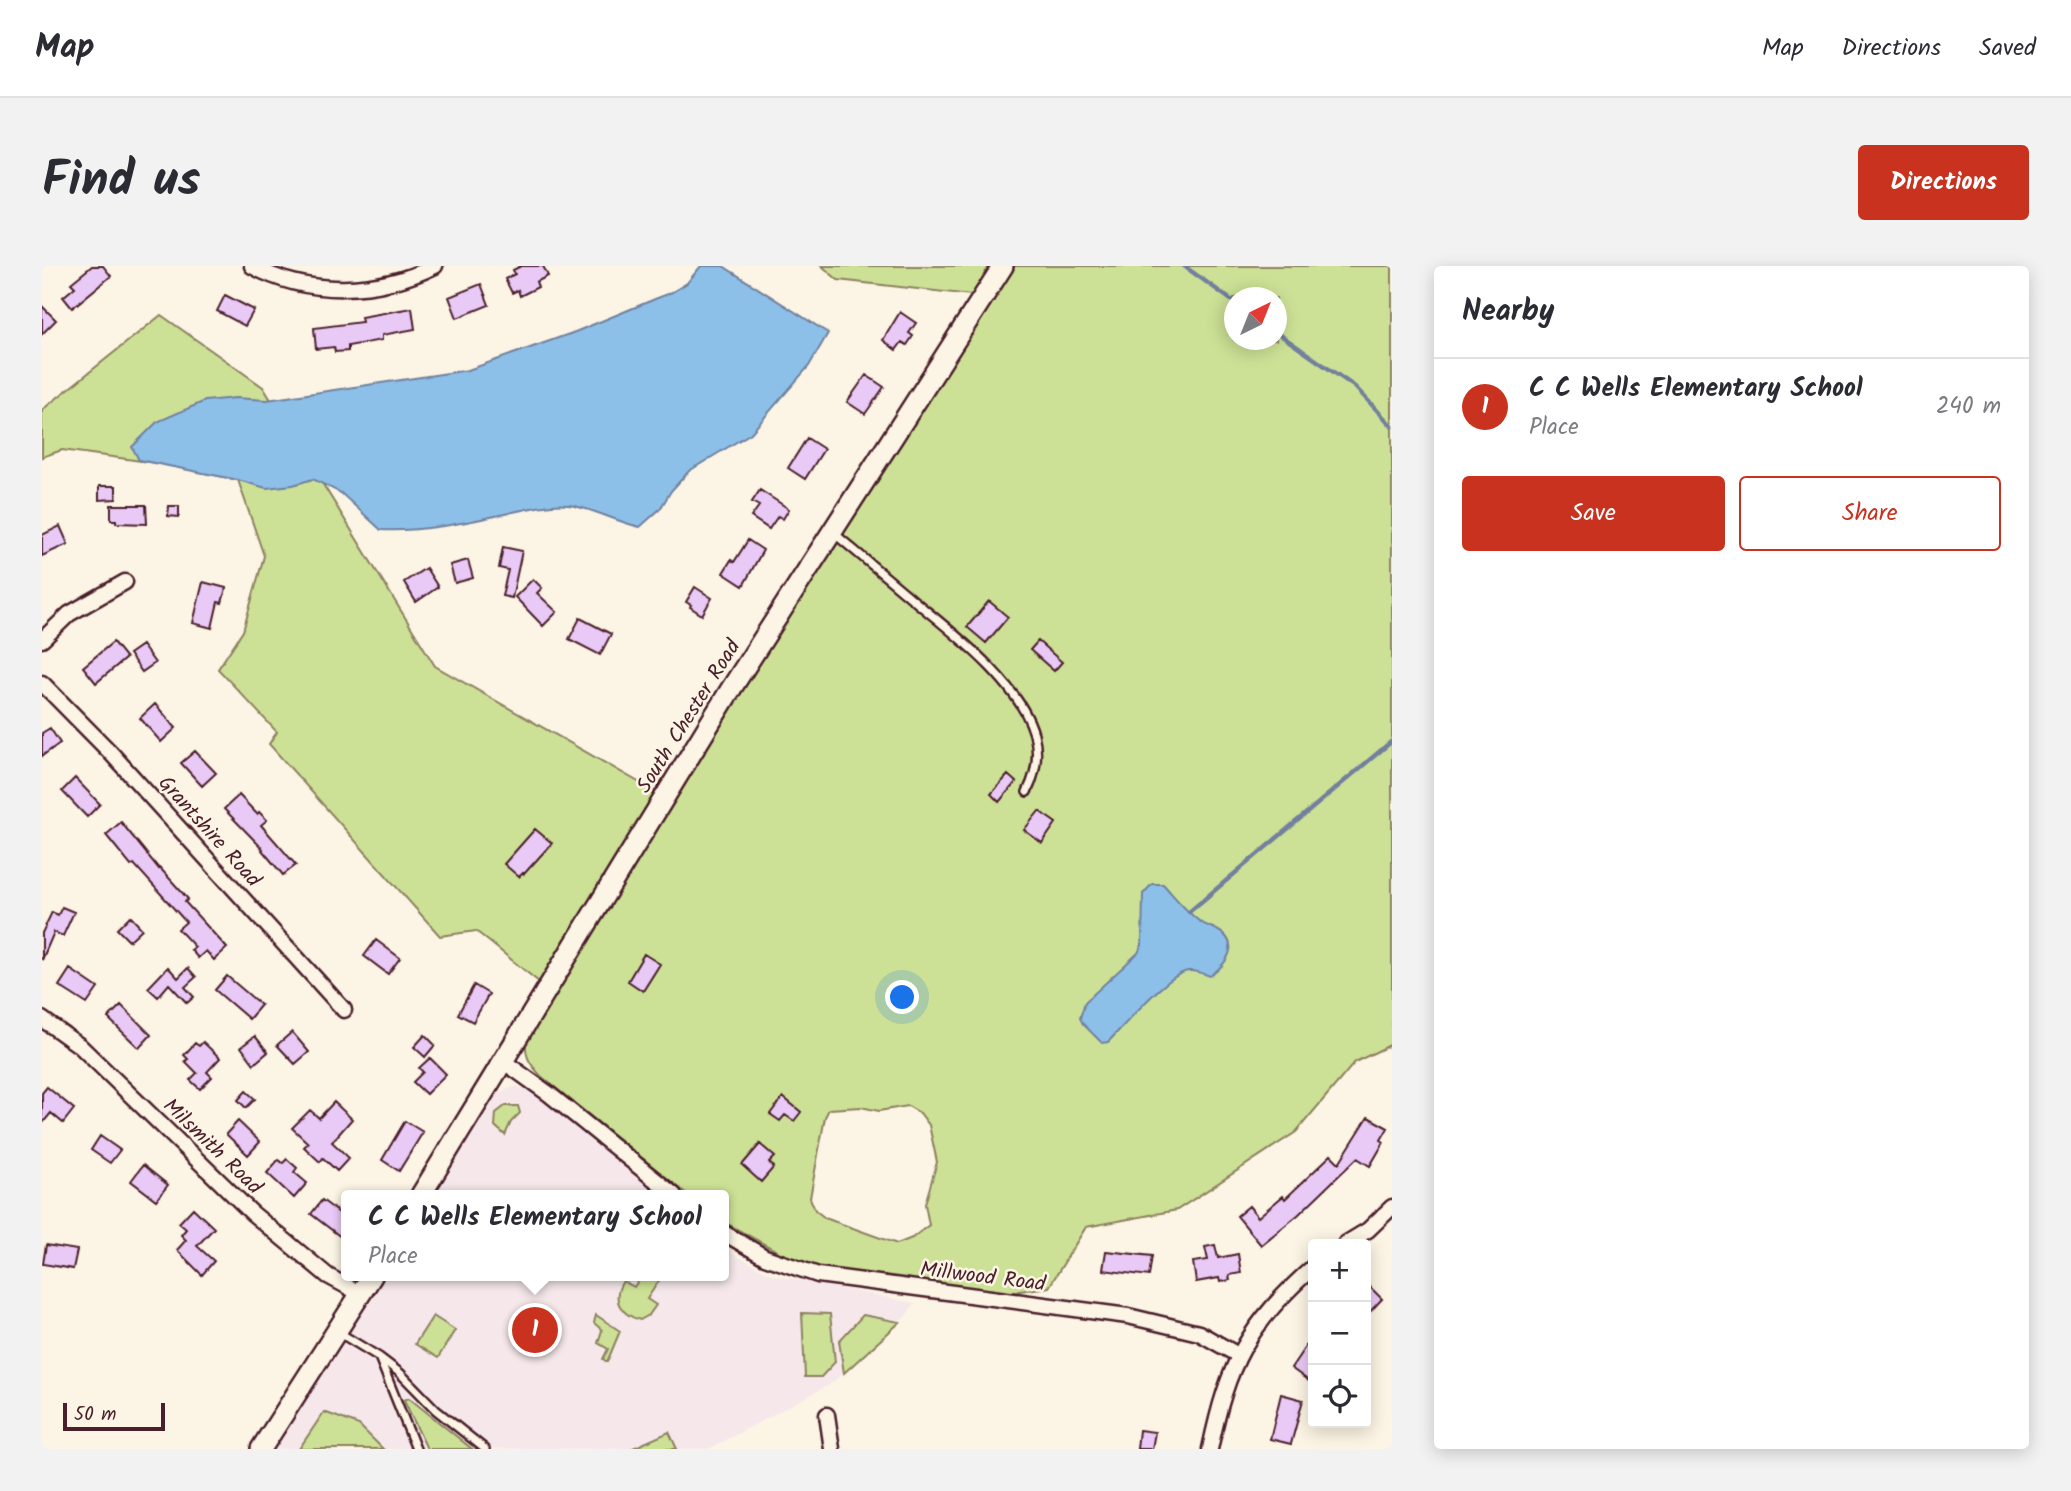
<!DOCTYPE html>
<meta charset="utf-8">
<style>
:root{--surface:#fff;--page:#f2f2f3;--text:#2b2b33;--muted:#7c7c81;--line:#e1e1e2;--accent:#c8321e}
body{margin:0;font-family:Kalam,sans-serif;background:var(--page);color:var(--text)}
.controls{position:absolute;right:21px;bottom:21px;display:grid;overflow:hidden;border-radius:7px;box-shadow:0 4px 18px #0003}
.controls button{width:63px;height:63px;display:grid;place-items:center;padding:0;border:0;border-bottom:2px solid var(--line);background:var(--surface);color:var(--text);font:35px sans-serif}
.compass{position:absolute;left:1182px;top:21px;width:63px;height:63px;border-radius:50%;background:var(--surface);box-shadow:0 4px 18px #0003;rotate:43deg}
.scale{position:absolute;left:21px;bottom:18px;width:102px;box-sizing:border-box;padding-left:7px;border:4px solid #4a1f2b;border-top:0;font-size:19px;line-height:24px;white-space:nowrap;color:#4a1f2b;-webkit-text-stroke:5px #fcf5e5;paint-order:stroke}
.you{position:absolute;left:861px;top:732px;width:24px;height:24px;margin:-18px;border:5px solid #fff;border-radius:50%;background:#1a73e8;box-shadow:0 0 0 10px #1a73e833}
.badge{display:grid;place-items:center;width:46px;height:46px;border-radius:50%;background:var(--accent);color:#fff;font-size:23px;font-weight:700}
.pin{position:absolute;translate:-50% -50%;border:4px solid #fff;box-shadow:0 2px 7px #0006}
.popup{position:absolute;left:299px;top:924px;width:388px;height:91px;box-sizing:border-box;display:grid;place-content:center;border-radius:7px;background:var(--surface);filter:drop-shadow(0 2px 5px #0005);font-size:23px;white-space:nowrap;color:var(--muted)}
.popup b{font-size:26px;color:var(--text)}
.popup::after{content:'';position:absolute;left:50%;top:100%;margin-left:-14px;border:14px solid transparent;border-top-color:var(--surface)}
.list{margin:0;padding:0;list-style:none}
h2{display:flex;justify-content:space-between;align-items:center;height:91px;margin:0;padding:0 28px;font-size:30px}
h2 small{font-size:23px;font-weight:400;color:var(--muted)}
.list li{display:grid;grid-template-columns:46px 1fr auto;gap:21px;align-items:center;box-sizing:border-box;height:98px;padding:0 28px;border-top:2px solid var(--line)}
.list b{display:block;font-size:26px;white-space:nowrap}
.list p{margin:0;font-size:23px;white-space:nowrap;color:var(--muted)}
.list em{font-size:23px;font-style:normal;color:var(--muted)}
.actions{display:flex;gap:14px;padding:21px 28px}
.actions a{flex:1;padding:16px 0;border:2px solid var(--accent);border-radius:7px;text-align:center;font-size:24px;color:var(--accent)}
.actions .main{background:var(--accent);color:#fff}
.icon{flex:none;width:38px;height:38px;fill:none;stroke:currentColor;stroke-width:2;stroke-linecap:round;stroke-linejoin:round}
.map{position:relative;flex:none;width:1350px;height:1183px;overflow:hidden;border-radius:7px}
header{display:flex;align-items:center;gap:42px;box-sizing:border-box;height:98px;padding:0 35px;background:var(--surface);border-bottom:2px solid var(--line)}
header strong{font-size:33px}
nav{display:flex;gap:38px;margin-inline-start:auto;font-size:24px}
.intro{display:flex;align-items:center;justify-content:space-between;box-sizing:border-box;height:168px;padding:0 42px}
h1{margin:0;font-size:49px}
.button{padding:18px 32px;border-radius:7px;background:var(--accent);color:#fff;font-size:24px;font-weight:700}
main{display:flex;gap:42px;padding:0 42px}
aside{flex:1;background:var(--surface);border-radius:7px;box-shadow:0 4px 18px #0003}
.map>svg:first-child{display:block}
.built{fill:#f6e8ea}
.green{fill:#cde196;stroke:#8c8060;stroke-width:2;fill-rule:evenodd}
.water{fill:#8cc0e9;stroke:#72809d;stroke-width:2}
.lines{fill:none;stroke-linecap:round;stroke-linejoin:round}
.stream{stroke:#72809d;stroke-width:4.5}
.building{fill:#e9c9f6;stroke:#4a1f2b;stroke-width:2}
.lane-casing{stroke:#4a1f2b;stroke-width:12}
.street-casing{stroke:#4a1f2b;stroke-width:19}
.secondary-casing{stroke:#4a1f2b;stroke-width:24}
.lane{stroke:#fcf5e5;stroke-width:7}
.street{stroke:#fcf5e5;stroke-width:14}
.secondary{stroke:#fcf5e5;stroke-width:19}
.labels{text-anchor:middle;stroke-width:5;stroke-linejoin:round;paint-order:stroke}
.street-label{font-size:21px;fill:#4a1f2b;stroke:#fcf5e5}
</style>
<header>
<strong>Map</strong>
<nav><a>Map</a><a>Directions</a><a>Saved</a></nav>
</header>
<div class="intro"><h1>Find us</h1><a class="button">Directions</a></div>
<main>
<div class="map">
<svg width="1350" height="1183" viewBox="0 0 1350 1183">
<rect width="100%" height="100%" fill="#fcf5e5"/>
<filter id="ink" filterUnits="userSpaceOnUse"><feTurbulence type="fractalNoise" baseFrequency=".0143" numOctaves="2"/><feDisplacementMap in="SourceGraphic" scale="14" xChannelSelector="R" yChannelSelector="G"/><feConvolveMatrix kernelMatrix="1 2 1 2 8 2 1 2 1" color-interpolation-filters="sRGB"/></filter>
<g filter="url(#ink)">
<path class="built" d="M474,820L491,825L617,929H390L455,827Z
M682,980L693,989L731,1009L873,1037L865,1049L789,1118L667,1183H229L339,1010H682Z"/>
<path class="green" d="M780,0H956L938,30L796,14Z
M968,0H1350V778L1313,796L1254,866L1135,944L1044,961L1007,1021L962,1027L778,1001L742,989L682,956V929H646L499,810C489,799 483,792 484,777L564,642ZM1192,32H1234V74H1192ZM866,840L878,847L887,859L895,896L883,938L887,959L870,972L855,978L783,952L773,944L768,932L783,851L787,843L819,841L837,845Z
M119,49L221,121L393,400L621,530L503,721L434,665L398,670L227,478L235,466L176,403L201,365L222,290L196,214L121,198L20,184L0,191V144Z
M463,840H476L478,847L469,856L463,869L453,860L454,847Z
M599,1010H620L605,1033L614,1039L607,1049L598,1054C578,1048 569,1034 581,1015L592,1021Z
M760,1047L788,1048L793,1096L779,1111H763Z
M554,1049L578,1065L565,1096L561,1093L566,1083L556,1077L560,1064L552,1057Z
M821,1049L858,1056L802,1107L797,1075Z
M391,1050L413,1064L396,1092L373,1078Z
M367,1132L430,1183H385L362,1134Z
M282,1146L317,1159L341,1183H257Z
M627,1166L635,1183H589Z"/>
<path class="water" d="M659,0H681L786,67L767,100L709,167L647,205L629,225L618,243L598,261C574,256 551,242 526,239C508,237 485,243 467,247C425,256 382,266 339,264L299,227L271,213L251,219L224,222L196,214L97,194L90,181L115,156L163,135L193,132L225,134L426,104L533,66L630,26L645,17Z
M1110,618H1121C1133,631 1145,647 1160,657C1165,660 1170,661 1175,664C1200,677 1185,698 1168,710C1162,708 1154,704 1146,705C1125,708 1082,760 1066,776L1060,777L1041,758L1038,752L1043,736L1096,687L1100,679L1101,628Z"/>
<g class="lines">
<path class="stream" d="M1142,0L1192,36
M1234,66L1313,121L1350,160
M1147,646L1350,475"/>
</g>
<path class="building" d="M50,0H61L69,10L30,42L21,31L33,21L29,17Z
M479,0H501L506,10L494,16L496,21L478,30L476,24L470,27L463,13L473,8L471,4Z
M439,18L447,39L415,52L407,31Z
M183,29L212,44L203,60L175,45Z
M0,40L14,54L0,68Z
M370,42L373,63L340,69V74L306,80V85L293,86L292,81L274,83L272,62L320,56L319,51Z
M858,46L874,57L867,67L871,70L865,79L860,76L854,84L841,74Z
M824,109L842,121L823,148L805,136Z
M765,172L782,183L763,213L746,202Z
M57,220H74V233L57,234Z
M718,224L747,243L741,253L736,250L727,263L709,251L717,240L710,236Z
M69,239H104L105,258L74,257V254H69Z
M127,240H137V251L126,250Z
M18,260L26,278L0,290V269Z
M706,274L721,284L701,320L681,307L689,294L692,296Z
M461,281L480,285L470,332L460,330L466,304L457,302Z
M426,294L431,312L413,317L408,299Z
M384,302L396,321L374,336L362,316Z
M491,313L500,322L495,327L515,346L501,360L473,331Z
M161,316L184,322L180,337L176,336L170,362L151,357Z
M653,321L670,332L660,349L648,341L649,339L644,336Z
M947,335L966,351L944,377L925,361Z
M538,352L569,368L558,389L527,373Z
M996,375L1020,396L1012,405L988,384Z
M71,376L84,392L54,417L41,401Z
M100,379L113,397L100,406L87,388Z
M113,438L134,462L119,476L98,452Z
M8,462L18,477L0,490V467Z
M153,485L174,507L160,520L139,497Z
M966,509L974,516L957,536L949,528Z
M33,512L58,538L45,551L20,525Z
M197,529L215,548L217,546L225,554L219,559L254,599L241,609L220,584L221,583L182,543Z
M997,545L1014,557L1000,577L982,564Z
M79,556L117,603L118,602L146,633L143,636L185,682L172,694L164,685L156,692L149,684L153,681L136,663L144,656L92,598L89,600L64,569Z
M493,563L510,577L482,608L481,607L477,611L462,598Z
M20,641L32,646L21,670L12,666L0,694V667L10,646L16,649Z
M88,650L100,663L87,675L75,663Z
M334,674L358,692L346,708L322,690Z
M602,688L618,698L601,725L586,715Z
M126,701L136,712L146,702L154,711L143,721L152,731L145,737L127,718L116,731L106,722Z
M28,703L56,722L45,738L17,720Z
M185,710L219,739L207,753L173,724Z
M432,719L447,728L431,756L416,748Z
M79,739L109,769L97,782L66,752Z
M250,766L267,786L253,798L235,779Z
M383,769L393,779L383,791L372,781Z
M213,770L226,786L212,798L199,781Z
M161,776L178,792L165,806L170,811L158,823L148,814L155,807L143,795L146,793L142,789L153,777L157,780Z
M388,792L404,808L384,828L371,816L381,806L377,802Z
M5,821L32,843L21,857L9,847L0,858V827Z
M204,825L213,833L204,842L196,834Z
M741,831L759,846L752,855L743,849L738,855L728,848Z
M292,836L310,853L290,876L307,892L295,905L281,892L278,896L262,881L266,877L250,862L268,844L277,852Z
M1326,851L1346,862L1339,874L1342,876L1328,900L1315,892L1256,949L1219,979L1195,950L1207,940L1216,951L1241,930L1243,933L1289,889L1297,897Z
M196,855L218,876L206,889L184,868Z
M363,855L381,866L357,905L340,894Z
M58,870L78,884L68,897L49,884Z
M718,878L733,891L727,897L732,901L719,916L700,899Z
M245,893L255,902L252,906L265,917L252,932L225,907L236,894L241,897Z
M101,899L126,919L114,934L89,915Z
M280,934L304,952V975L269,948Z
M151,942L172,962L155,980L172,995L160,1009L135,984L144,974L139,969L144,963L137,957Z
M4,979L35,984L31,1003L1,998Z
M1173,979L1176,992L1196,988L1199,1007L1187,1009L1188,1014L1178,1016L1177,1012L1154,1016L1151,996L1166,994L1163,981Z
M1064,985L1110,990L1107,1010L1061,1004Z
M1324,1017L1340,1033L1324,1050Z
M1271,1069V1118L1249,1102Z
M1239,1128L1261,1134L1249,1178L1228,1173Z
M1097,1164L1113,1166L1110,1183H1095Z"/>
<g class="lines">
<defs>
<path id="lane" d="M793,268C820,291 848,314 875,337C914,369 978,418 992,468C997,487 994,508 985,526
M296,1066L337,1091L358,1107L394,1144L443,1183
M337,1091L374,1183"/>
<path id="street" d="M210,0C267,31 336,28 393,0
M0,374L27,348L83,316
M0,417L68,486L302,744
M0,753L38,780L210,947L286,1010L319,1028
M461,795L507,828L632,929
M682,967L723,991L776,1009L1086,1050L1157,1067L1196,1089
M1303,978L1326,964L1350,941
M785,1149L790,1183
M1168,1183C1186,1097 1205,1060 1271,1001"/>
<path id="secondary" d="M379,929L687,426L961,0
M219,1183L330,1010"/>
</defs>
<use href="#lane" class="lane-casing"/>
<use href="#street" class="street-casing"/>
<use href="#secondary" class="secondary-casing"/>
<use href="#lane" class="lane"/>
<use href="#street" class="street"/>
<use href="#secondary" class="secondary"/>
</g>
</g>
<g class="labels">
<g class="street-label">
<text transform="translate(646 450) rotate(-58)" y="7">South Chester Road</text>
<text transform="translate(168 565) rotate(48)" y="7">Grantshire Road</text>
<text transform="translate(171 880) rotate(44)" y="7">Milsmith Road</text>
<text transform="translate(941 1010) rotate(7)" y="7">Millwood Road</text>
</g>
</g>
</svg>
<div class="controls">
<button>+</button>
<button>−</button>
<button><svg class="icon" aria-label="locate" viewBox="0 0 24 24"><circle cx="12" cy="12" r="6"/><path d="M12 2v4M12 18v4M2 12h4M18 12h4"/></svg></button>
</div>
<svg class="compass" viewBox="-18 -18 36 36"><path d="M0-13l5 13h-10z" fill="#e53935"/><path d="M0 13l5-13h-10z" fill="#7c7c81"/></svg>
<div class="scale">50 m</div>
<div class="you"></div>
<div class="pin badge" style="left:493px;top:1064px">1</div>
<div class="popup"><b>C C Wells Elementary School</b>Place</div>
</div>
<aside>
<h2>Nearby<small></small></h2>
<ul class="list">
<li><span class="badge">1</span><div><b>C C Wells Elementary School</b><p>Place</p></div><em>240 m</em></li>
</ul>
<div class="actions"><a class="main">Save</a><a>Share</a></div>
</aside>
</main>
